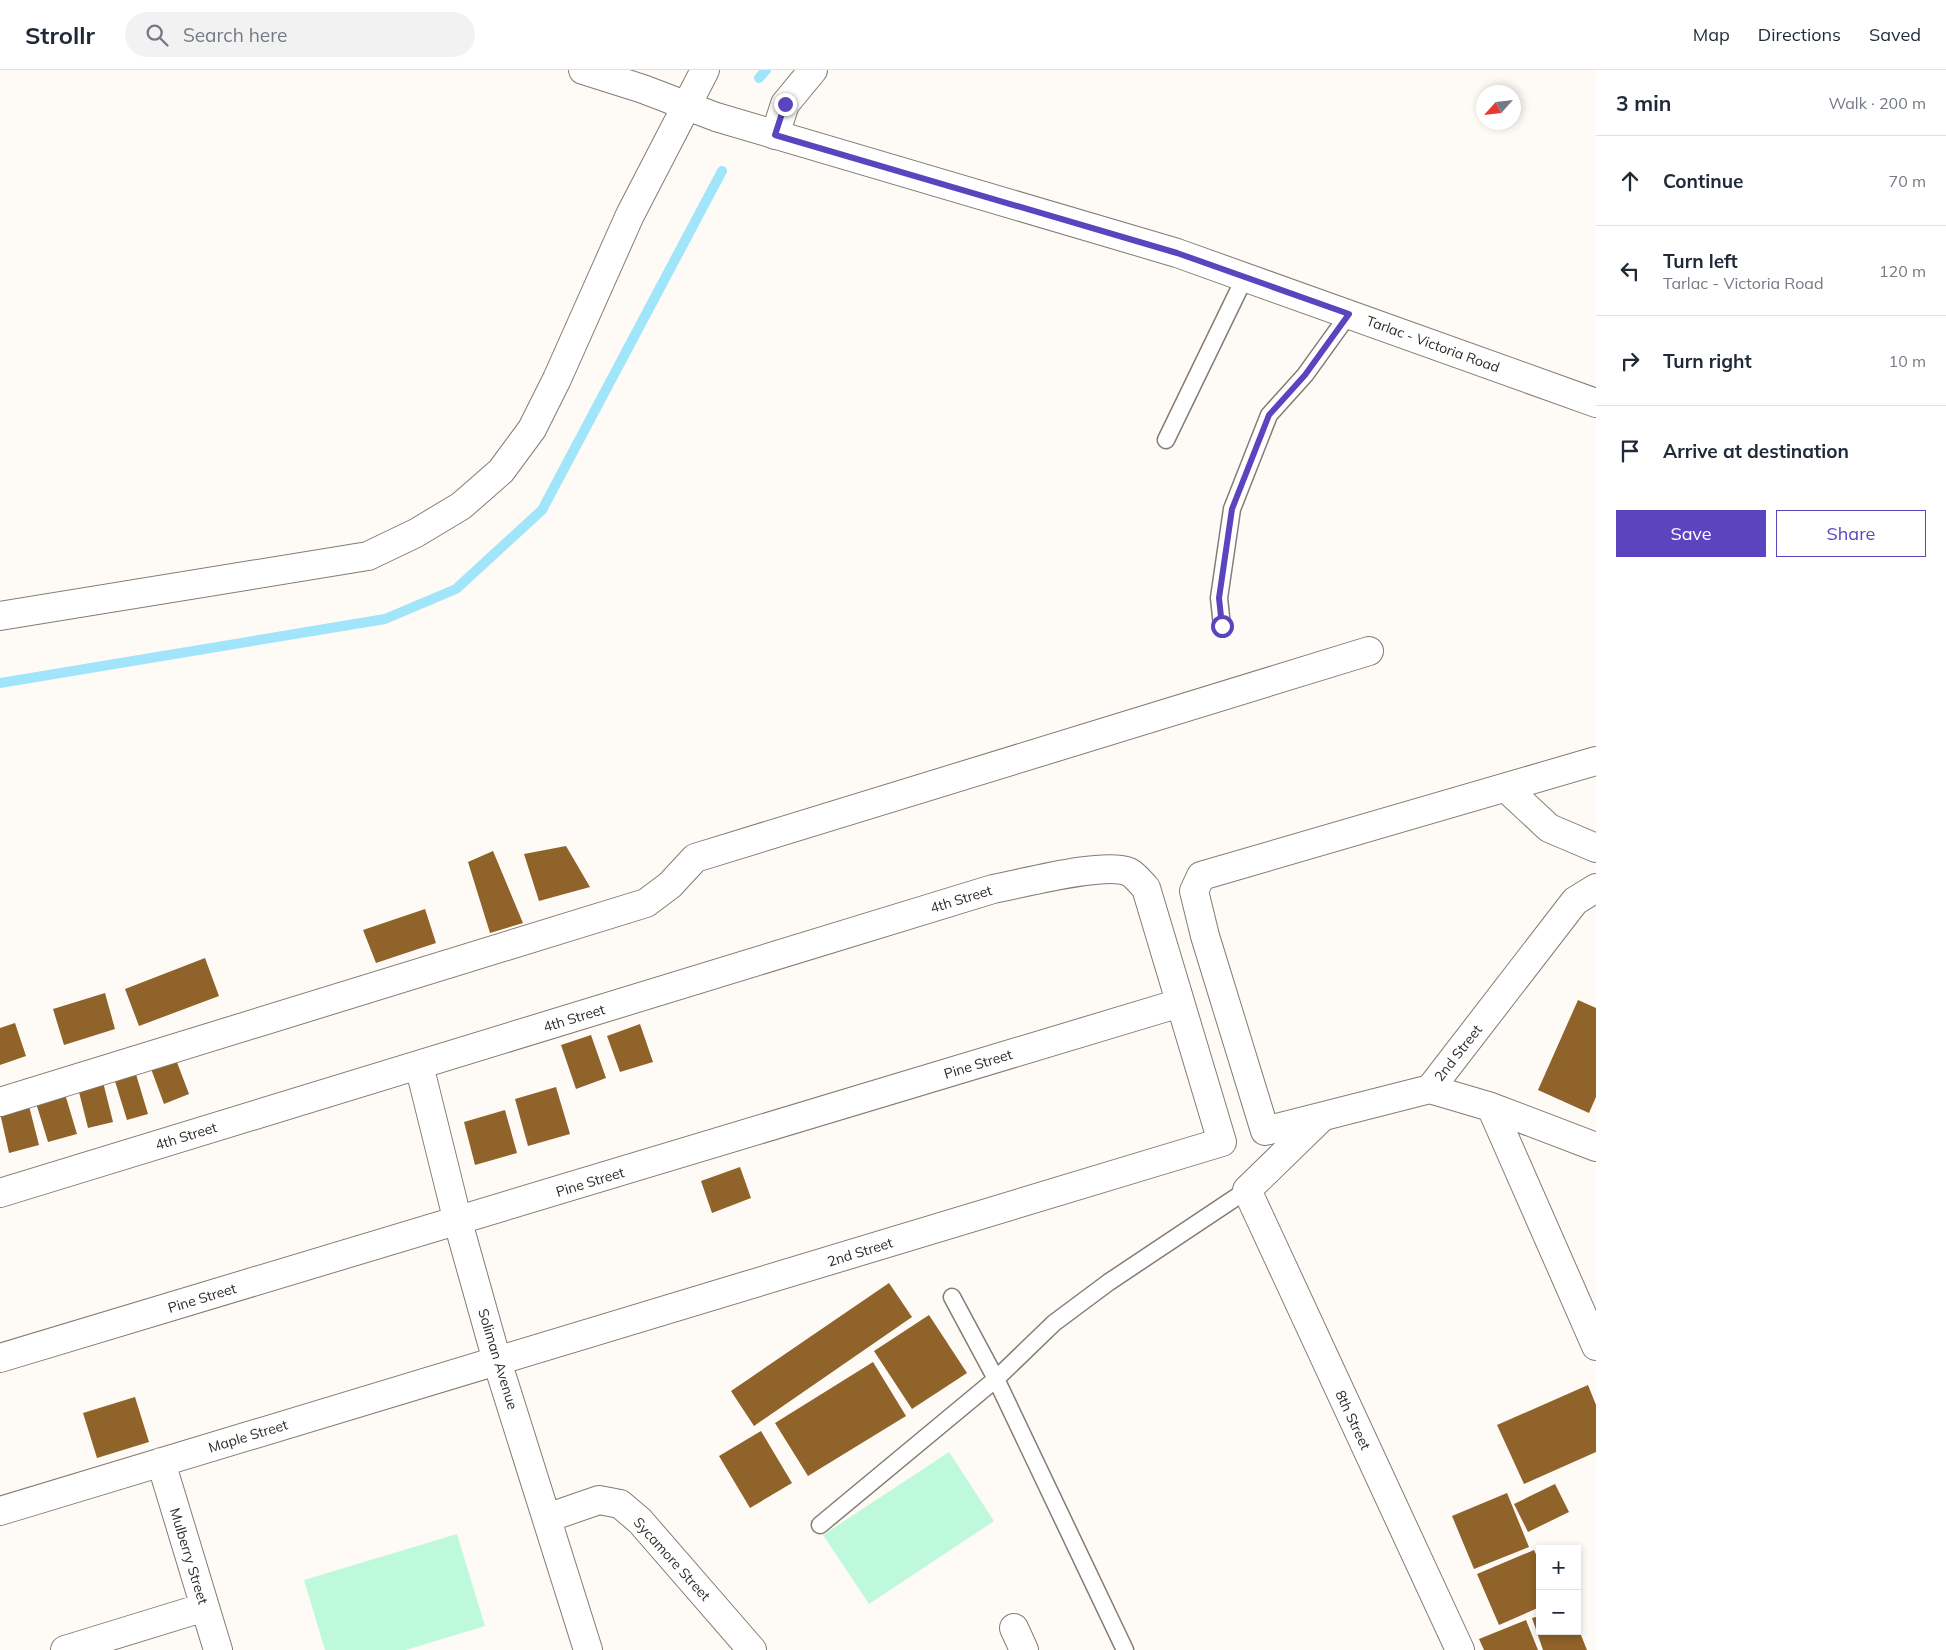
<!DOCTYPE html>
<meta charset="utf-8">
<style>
:root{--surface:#fff;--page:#f2f2f3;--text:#1f2937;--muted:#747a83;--line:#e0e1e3;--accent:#5b45be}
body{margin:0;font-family:Mulish,sans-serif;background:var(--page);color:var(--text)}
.controls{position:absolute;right:15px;bottom:15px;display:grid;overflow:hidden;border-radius:0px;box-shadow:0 2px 8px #0003}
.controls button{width:45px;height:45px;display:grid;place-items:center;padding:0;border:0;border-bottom:1px solid var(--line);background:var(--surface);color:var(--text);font:25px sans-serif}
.compass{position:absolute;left:1476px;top:15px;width:45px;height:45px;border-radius:50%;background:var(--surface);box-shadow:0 2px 8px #0003;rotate:243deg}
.stop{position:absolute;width:15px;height:15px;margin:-11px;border:4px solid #5b45be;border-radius:50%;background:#fff}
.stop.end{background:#5b45be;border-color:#fff;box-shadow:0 1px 5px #0008}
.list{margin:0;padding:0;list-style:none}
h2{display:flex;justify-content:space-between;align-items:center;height:65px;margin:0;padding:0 20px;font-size:21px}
h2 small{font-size:16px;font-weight:400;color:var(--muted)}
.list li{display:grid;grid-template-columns:32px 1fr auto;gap:15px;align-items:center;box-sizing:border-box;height:90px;padding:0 20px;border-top:1px solid var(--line)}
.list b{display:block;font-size:19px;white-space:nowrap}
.list p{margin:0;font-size:16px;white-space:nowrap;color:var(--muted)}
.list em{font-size:16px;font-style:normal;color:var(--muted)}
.actions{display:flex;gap:10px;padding:15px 20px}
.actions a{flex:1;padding:11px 0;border:1px solid var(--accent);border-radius:0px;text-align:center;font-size:18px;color:var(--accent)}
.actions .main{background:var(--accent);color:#fff}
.icon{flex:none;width:28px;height:28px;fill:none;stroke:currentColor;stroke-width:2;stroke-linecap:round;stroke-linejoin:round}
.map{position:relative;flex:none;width:1596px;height:1580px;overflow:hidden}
header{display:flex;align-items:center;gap:30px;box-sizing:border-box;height:70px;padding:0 25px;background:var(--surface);border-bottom:1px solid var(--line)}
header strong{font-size:24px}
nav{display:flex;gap:28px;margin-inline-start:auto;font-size:18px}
.search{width:350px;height:45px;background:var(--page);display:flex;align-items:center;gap:12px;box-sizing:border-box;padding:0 18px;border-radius:28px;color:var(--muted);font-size:19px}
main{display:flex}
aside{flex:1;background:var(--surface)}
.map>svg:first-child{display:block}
.green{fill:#bff9db}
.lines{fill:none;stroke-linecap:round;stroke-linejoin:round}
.stream{stroke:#a1e5fb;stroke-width:10}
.building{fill:#8f6329}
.lane-casing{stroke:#847c73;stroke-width:19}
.street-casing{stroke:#847c73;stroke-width:30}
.primary-casing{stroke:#847c73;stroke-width:30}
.lane{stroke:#fff;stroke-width:16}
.street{stroke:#fff;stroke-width:28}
.primary{stroke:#fff;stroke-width:28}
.route{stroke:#5b45be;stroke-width:6}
.labels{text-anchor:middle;stroke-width:5;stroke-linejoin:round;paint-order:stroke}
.street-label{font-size:14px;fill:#2e2b27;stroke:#fff}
</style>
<header>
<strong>Strollr</strong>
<div class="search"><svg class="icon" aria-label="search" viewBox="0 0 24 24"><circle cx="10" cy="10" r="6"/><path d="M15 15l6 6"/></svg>Search here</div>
<nav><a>Map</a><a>Directions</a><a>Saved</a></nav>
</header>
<main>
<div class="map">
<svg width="1596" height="1580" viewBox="0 0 1596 1580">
<rect width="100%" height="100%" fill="#fefaf6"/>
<path class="green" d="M949,1382L994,1451L869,1534L823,1465Z
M457,1464L485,1556L406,1580H325L304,1510Z"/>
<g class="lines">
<path class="stream" d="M759,8L766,0
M0,613L385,549L456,519L542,440L722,101"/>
</g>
<path class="building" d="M566,776L590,817L539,831L524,784Z
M493,781L523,853L490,863L468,792Z
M425,839L436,873L376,893L363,860Z
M205,888L219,926L139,956L125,919Z
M105,923L115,959L64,975L53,939Z
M1578,930L1596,938V1027L1589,1043L1538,1020Z
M15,953L26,986L0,995V958Z
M640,954L653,992L620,1002L607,966Z
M591,965L606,1008L576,1019L561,975Z
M175,987L189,1024L164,1034L150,996Z
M135,1001L148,1044L127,1050L114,1008Z
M103,1012L113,1052L88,1058L78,1018Z
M556,1017L570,1064L528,1076L515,1029Z
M65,1024L77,1064L48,1072L36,1033Z
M29,1036L39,1075L9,1083L0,1043Z
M505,1040L517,1083L475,1095L464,1052Z
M740,1097L751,1128L712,1143L701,1111Z
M889,1213L912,1247L754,1356L731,1321Z
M929,1245L967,1303L912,1339L874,1281Z
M873,1292L906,1346L808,1406L775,1353Z
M1588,1315L1596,1335V1382L1524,1414L1497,1355Z
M135,1327L149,1372L97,1388L83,1343Z
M761,1361L792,1413L750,1438L719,1386Z
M1555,1414L1569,1442L1528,1462L1514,1434Z
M1507,1423L1529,1477L1474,1499L1452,1446Z
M1534,1480L1540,1493V1537L1499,1555L1477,1504Z
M1540,1546V1561H1577V1555L1587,1580H1543L1532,1548Z
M1526,1550L1538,1580H1484L1479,1569Z"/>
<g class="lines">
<defs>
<path id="lane" d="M1166,370L1245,207
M1222,556L1219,528L1232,439L1269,345L1305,305L1349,244
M952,1227L996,1309L1125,1580
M820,1455L996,1309L1054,1253L1109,1212L1247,1120"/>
<path id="street" d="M775,65L785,34L813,0
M0,546L368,486L416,463L461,436L501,401L532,359L557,309L630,145L705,0
M1596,691L1201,806L1194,821L1205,866L1265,1061L1430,1019L1575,831L1596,818
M1506,718L1549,758L1596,778
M419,995L458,1152L497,1291L588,1580
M1430,1019L1491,1037L1596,1077
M0,1032L646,833L670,815L695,788L1369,581
M1491,1037L1596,1276
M1321,1048L1247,1120L1460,1580
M0,1123L993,819C1021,814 1105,791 1129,802C1135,805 1141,813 1146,818L1222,1072L0,1441
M0,1288L1180,933
M161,1392L218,1580
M547,1448L599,1430L620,1434L640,1451L752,1580
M1014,1558L1024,1580
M65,1580L205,1537"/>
<path id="primary" d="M583,0L643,19L716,47L1177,183L1596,333"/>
</defs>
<use href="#lane" class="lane-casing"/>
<use href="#street" class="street-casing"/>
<use href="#primary" class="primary-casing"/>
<use href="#lane" class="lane"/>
<use href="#street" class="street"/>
<use href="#primary" class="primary"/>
</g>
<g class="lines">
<path class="route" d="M785,34L775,65L1177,183L1349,244L1305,305L1269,345L1232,439L1219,528L1222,556"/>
</g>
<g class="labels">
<g class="street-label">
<text transform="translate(1433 274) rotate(20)" y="5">Tarlac - Victoria Road</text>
<text transform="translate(961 829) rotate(-17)" y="5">4th Street</text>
<text transform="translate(574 948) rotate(-17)" y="5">4th Street</text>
<text transform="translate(1458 983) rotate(-52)" y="5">2nd Street</text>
<text transform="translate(978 994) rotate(-17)" y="5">Pine Street</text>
<text transform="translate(186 1066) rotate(-17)" y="5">4th Street</text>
<text transform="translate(590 1112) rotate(-17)" y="5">Pine Street</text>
<text transform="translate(860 1182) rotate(-17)" y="5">2nd Street</text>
<text transform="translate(202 1228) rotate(-17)" y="5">Pine Street</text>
<text transform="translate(498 1289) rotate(73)" y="5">Soliman Avenue</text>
<text transform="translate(1353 1350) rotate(65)" y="5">8th Street</text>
<text transform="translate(248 1366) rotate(-17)" y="5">Maple Street</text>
<text transform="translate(189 1486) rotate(73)" y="5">Mulberry Street</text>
<text transform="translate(672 1489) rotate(48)" y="5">Sycamore Street</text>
</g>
</g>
</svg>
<div class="controls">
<button>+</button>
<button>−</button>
</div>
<svg class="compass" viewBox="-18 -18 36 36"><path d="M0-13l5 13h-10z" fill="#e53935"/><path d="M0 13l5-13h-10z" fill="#747a83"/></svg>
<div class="stop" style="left:1222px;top:556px"></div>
<div class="stop end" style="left:785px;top:34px"></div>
</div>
<aside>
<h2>3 min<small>Walk · 200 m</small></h2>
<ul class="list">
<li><svg class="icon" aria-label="ahead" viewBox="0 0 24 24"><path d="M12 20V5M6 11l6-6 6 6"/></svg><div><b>Continue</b></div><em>70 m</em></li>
<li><svg class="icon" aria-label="left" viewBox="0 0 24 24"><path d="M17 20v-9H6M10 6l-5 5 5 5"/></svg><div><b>Turn left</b><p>Tarlac - Victoria Road</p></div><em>120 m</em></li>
<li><svg class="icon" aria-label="right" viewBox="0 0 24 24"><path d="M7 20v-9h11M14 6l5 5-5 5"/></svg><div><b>Turn right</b></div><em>10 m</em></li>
<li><svg class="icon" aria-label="arrive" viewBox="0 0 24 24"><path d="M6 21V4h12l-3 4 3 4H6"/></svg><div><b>Arrive at destination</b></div></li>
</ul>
<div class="actions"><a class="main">Save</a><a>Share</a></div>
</aside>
</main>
